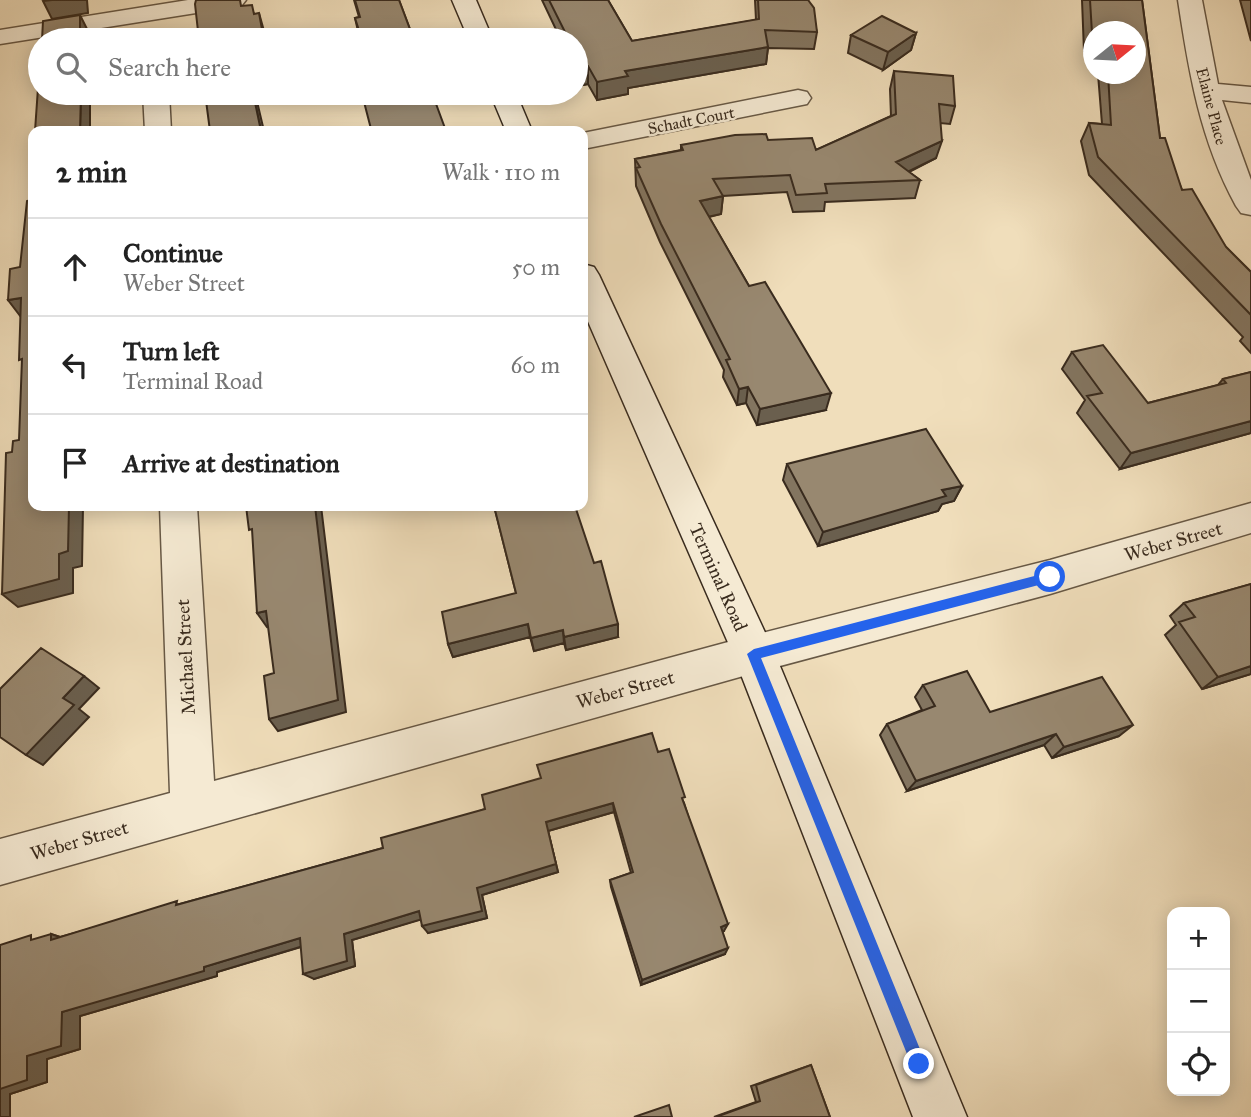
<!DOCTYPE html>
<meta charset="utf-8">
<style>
:root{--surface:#fff;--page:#f2f2f2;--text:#222;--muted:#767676;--line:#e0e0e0}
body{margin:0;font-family:"IM FELL Great Primer",serif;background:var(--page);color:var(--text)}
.controls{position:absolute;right:21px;bottom:21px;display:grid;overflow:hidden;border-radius:14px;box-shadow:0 4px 18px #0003}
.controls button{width:63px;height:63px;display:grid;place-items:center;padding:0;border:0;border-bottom:2px solid var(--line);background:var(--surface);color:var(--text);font:35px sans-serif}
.compass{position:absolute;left:1083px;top:21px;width:63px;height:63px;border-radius:50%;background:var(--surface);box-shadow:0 4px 18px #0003;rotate:72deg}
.stop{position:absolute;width:21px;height:21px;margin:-16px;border:5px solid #2563eb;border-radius:50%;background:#fff}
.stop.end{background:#2563eb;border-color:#fff;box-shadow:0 2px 7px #0008}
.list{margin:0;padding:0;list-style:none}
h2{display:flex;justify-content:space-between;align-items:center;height:91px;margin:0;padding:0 28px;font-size:30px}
h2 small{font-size:23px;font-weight:400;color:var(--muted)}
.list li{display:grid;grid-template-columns:46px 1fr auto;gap:21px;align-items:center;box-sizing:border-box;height:98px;padding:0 28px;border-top:2px solid var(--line)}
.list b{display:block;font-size:26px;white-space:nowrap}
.list p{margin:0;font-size:23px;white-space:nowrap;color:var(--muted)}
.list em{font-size:23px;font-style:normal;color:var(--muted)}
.icon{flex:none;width:38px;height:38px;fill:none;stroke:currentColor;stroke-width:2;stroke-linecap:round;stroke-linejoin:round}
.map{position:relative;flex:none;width:1251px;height:1117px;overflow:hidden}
.search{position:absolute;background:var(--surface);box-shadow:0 4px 18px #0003;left:28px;top:28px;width:560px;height:77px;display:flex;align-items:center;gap:18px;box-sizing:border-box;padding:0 24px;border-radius:38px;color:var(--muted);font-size:26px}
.panel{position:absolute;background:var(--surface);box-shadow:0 4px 18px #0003;left:28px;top:126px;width:560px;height:385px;border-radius:14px}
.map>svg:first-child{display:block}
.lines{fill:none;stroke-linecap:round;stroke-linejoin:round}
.minor-casing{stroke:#675845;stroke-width:3}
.secondary-casing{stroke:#392b1e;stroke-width:3}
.minor{fill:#f5ead3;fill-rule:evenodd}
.secondary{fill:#f5ead3;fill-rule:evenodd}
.wall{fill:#837560;stroke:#392b1e;stroke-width:2}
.shaded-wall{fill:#6a5f4e;stroke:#392b1e;stroke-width:2}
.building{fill:#988870;stroke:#392b1e;stroke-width:2}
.route{fill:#2563eb}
.labels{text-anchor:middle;stroke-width:5;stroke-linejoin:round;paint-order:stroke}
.far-street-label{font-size:16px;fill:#392b1e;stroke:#f5ead3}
.street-label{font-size:19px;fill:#392b1e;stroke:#f5ead3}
</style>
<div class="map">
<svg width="1251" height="1117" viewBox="0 0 1251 1117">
<rect width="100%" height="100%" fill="#f0debb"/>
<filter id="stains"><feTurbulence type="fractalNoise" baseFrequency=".00286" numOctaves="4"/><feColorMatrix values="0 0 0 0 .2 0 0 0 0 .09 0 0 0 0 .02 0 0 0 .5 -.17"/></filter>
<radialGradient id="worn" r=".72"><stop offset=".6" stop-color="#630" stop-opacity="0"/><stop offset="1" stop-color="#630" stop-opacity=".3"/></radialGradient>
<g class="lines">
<defs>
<path id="minor" d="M188,0H246L242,5L234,7L0,44V30Z
M1178,0H1202L1218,84L1251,87V103L1222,100L1251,180V215L1241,213L1236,206C1200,140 1189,73 1178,0Z
M798,90L807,92L811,98L807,104L583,149V133Z
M143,93H169L171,131H145Z
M1251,503V533L1050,594L754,673L0,885V839L170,793L160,506H197L214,781L754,635L1050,560Z"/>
<path id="secondary" d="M452,0H476L493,40H469Z
M490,93H516L532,131H506Z
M583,264L594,267L599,275L775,654L967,1117H913L733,654L583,310Z"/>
</defs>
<use href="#minor" class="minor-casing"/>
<use href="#secondary" class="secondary-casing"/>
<use href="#minor" class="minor"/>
<use href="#secondary" class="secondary"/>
</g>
<path class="wall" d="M354,0H399L414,40H360L355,18L359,17Z
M542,0H608L632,41L756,20L755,0H808L817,32L814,49L768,48L766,64L628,88V94L597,100L588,84L583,85L576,70V40H561Z
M1082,0H1142L1160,138L1182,190L1226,247L1251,272V353L1240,341L1243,337L1089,175L1081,141L1089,123L1102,124L1098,74H1136V32H1094V52L1084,51Z
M1240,0H1251V41Z
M916,33L911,50L883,70L848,53L851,35Z
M894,71L955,106L950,124L940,123L936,158L909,172L920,180L915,198L825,202L824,211L793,212L787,192L723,196L721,214L709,217L749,286L826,410L757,425L746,403L737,405L723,377L724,370L660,242L636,186L635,159L681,150V145L768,140L816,150L891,116L890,89Z
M1072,352L1148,403L1218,385L1223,379L1251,372V433L1120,469L1077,413L1085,400L1062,369Z
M787,464L962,486L954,501L942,504L938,511L818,546L783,480Z
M495,510L618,637L566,650L564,643L534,651L530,637L453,657L448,644L516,593Z
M1251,584V674L1202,689L1165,635L1176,625L1170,616L1184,603Z
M923,685L990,712L1119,736L1052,758L1044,745L907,791L880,735L887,724L922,710L915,697Z
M658,752L684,803L724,931L722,932L725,954L641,985L611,887L610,880L631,873L614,812L548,831L558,872L482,895L487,918L428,933L421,919L352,940L355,966L314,979L301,947L217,972V976L80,1016V1049L47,1059V1082L10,1094L0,1117L51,934L60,937L383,848L485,809Z
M811,1065L830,1117H714L756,1102L751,1086Z"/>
<path class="shaded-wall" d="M52,0H87L88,13L52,19L43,1Z
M259,13L264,31L266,40H264Z
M80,15L89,33V40H80Z
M916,33L911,50L883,70L888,52Z
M768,47L766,64L628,88V94L597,100V82L625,71Z
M588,66V84L583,85V67Z
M81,93H90V131H80Z
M253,93H255L264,131H261Z
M381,128V131H371V129Z
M942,141L936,158L891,180L896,162Z
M723,196L721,214L698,219L700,201Z
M21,298V317L8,300Z
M748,387L746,403L737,405L739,389Z
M831,393L826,410L757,425L760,409Z
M1251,421V433L1120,469L1131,453Z
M962,486L954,501L942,504L938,511L818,546L823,532L942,490Z
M69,506H83L82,566L73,568V593L18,607L2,594L59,554Z
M315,506H321L346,712L278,731L269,719Z
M266,611L275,625L267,627L257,613Z
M528,624L530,637L453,657L448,644Z
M618,624V637L566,650L564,637Z
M563,630L564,643L534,651L531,638Z
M1251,666V674L1202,689L1218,677Z
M84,676L99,688L79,709L89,717L43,765L26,755L63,698Z
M1133,725L1119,736L1052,758L1064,747Z
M1056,734L1044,745L907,791L916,781Z
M613,803L614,812L548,831L558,872L482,895L487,918L428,933L422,926L477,888L546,822Z
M419,911L426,918L352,940L355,966L314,979L303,974L344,934Z
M728,924L724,931L718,933L721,927Z
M51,934L69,940H51Z
M300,938L310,944L217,972V976L80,1016V1049L47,1059V1082L10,1094V1117H0V1089L62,1012L204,967Z
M728,948L725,954L641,985L642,980Z"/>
<path class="building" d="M196,0H240L241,6L252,5L254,14L259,13L264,40H199L195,4Z
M355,0H399L414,40H362L355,18L360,17Z
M549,0H608L632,41L759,19L758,0H808L814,8L817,32L765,30L768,47L625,71L628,76L597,82L588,66L583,67L576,54V40H569Z
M1090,0H1142L1160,138H1165L1182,190L1192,189L1226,247L1251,272V315L1098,157L1089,123L1111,125L1108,74H1136V32H1094V33H1092Z
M80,15V40H42L43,21Z
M882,16L916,33L888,52L851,35Z
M40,59V93H81L80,131H35Z
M894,71L953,76L955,106L939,104L942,141L896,162L920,180L825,184L827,193L796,195L790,175L713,179L723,196L700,201L749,286L765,282L831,393L760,409L748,387L739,389L726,360L730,359L661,224L636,168L640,167L635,159L683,150L681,145L735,135L766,134L768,140L812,138L816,150L896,114Z
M205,93H253L261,131H210Z
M369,93H432L446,131H382L381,128L371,129L362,94Z
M33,163V506H69L68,551L59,554V579L2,594L6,453L12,452L13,441L19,440L22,359L19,360L21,298L8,300L10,269L20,267L27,201L31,200Z
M1103,345L1148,403L1226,383L1223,379L1251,372V421L1131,453L1087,396L1102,393L1072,352Z
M926,429L962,486L942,490L946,496L823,532L787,464Z
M246,506H315L338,700L269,719L264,676L274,673L266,611L257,613L252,529L249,530Z
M512,506H575L594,563L601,561L618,624L564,637L563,630L531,638L528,624L448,644L442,612L516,593L495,510Z
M1251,584V666L1218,677L1179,622L1195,617L1184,603Z
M41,648L84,676L63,698L74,705L26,755L0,737V689Z
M967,671L990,712L1102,677L1133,725L1064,747L1056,734L916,781L887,724L935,706L923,685Z
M652,733L658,752L669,749L685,797L682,798L728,924L721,927L728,948L642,980L610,880L633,872L613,803L546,822L556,864L477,888L482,911L422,926L419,911L344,934L347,961L303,974L300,938L204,967V971L62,1012L61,1046L27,1056V1080L0,1089V945L31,935V940L51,934V940L177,901L176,905L383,848L381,838L485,809L482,795L541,778L537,765Z
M811,1065L830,1117H716L760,1101L756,1085Z
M669,1105L672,1117H634Z"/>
<path class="route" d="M1050,572L1056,577L1050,582L761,658L926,1064L919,1072L911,1064L747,654L754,649Z"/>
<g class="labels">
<g class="far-street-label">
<text transform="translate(1212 106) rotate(75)" y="6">Elaine Place</text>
<text transform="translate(691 120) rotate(-11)" y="6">Schadt Court</text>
</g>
<g class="street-label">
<text transform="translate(1173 541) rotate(-16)" y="7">Weber Street</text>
<text transform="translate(719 577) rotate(66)" y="7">Terminal Road</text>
<text transform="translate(185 657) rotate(-93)" y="7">Michael Street</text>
<text transform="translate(625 689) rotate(-15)" y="7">Weber Street</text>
<text transform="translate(79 840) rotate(-16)" y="7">Weber Street</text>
</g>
</g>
<rect width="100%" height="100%" filter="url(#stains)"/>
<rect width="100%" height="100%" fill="url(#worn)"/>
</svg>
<div class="controls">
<button>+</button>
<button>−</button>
<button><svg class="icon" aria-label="locate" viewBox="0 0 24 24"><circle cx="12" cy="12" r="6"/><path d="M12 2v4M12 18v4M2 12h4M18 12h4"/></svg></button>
</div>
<svg class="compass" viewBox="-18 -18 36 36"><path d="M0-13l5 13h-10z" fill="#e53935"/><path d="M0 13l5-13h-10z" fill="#767676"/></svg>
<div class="stop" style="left:1050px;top:577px"></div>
<div class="stop end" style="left:919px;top:1064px"></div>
<div class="search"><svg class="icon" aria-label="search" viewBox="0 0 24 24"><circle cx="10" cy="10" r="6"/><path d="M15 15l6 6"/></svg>Search here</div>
<section class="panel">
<h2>2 min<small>Walk · 110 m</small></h2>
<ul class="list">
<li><svg class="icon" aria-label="ahead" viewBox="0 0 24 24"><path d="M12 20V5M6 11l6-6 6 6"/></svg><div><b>Continue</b><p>Weber Street</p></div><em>50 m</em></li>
<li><svg class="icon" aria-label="left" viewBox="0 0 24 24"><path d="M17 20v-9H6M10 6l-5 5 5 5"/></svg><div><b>Turn left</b><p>Terminal Road</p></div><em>60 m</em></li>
<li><svg class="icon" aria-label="arrive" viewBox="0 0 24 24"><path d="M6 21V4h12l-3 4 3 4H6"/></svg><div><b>Arrive at destination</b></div></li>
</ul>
</section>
</div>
